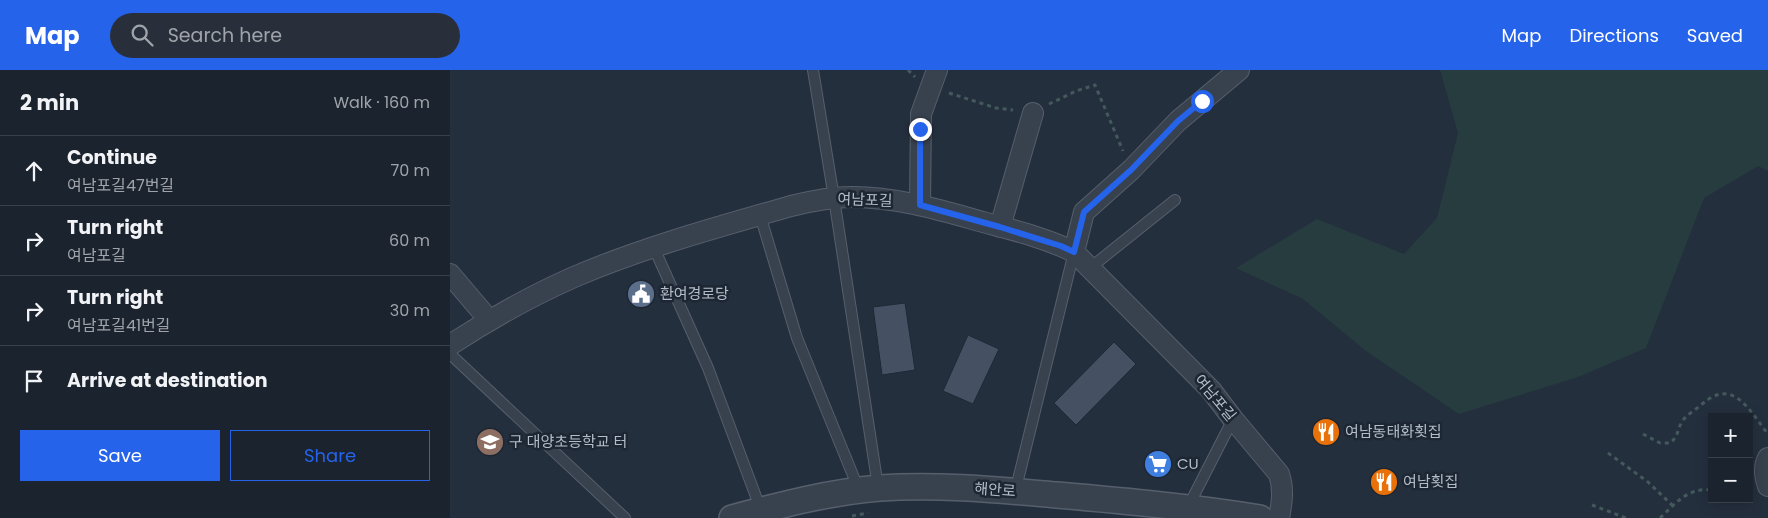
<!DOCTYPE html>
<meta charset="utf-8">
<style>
:root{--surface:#1b232e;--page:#282f3a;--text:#f1f3f6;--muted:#a0a4aa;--line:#39404a;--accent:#2563eb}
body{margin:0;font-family:Poppins,"Noto Sans KR",sans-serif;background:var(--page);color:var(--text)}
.controls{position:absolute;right:15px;bottom:15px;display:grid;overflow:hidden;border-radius:0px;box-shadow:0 2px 12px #0003}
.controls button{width:45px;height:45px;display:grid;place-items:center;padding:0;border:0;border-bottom:1px solid var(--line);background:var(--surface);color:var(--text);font:25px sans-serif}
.stop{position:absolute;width:15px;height:15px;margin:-11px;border:4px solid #2563eb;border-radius:50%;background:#fff}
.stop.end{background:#2563eb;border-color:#fff;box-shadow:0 1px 5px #0008}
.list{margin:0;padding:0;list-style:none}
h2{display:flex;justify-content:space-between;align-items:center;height:65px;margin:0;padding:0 20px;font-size:21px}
h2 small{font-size:16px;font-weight:400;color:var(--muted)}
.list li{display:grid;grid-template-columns:32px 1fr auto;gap:15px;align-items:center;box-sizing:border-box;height:70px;padding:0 20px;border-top:1px solid var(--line)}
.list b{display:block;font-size:19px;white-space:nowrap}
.list p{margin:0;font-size:16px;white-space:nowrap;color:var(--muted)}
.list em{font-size:16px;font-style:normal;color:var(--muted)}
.actions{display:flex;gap:10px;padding:15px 20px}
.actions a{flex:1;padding:11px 0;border:1px solid var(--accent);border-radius:0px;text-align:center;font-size:18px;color:var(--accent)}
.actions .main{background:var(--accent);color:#fff}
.icon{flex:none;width:28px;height:28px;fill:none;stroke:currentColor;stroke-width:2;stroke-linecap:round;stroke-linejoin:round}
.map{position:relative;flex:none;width:1318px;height:448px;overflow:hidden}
header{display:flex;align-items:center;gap:30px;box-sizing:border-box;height:70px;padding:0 25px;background:var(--accent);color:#fff}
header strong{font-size:24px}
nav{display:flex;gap:28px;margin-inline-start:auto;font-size:18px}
.search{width:350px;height:45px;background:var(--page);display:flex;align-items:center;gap:12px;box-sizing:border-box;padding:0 18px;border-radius:28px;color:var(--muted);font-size:19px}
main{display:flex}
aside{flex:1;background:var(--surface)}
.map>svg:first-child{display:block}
.green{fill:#263c3f}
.building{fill:#455162;stroke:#1f2835}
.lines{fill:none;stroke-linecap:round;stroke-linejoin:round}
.service-casing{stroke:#565f6c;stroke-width:12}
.minor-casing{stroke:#565f6c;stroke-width:22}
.tertiary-casing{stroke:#565f6c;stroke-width:28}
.path{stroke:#44595c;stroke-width:3;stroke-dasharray:4 4;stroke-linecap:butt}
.service{stroke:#38414e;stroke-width:10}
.minor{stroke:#38414e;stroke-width:20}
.tertiary{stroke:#38414e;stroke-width:25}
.route{stroke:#2563eb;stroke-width:6}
.labels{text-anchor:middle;stroke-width:5;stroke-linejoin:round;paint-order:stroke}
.street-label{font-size:15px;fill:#b4bcc9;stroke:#1d2633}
.poi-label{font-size:15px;fill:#b4bcc9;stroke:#1d2633;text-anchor:start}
</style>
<header>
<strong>Map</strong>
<div class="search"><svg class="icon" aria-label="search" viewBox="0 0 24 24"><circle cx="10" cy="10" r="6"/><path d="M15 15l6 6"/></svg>Search here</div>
<nav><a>Map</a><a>Directions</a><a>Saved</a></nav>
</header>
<main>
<aside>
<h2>2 min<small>Walk · 160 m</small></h2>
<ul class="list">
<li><svg class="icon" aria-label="ahead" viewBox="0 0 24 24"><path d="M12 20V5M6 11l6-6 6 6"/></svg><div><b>Continue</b><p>여남포길47번길</p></div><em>70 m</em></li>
<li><svg class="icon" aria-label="right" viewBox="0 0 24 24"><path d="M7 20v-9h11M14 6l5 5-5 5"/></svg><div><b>Turn right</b><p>여남포길</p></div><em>60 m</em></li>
<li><svg class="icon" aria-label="right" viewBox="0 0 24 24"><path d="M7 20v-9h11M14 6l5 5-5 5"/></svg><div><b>Turn right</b><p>여남포길41번길</p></div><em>30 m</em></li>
<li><svg class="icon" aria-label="arrive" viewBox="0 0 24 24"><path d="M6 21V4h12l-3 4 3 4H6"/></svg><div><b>Arrive at destination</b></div></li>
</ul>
<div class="actions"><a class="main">Save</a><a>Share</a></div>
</aside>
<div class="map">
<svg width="1318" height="448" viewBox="0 0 1318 448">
<rect width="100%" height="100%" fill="#242f3e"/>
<path class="green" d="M990,0H1318V101L1308,96L1254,128L1196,278L1128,307L1009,344L916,281L853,229L786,198L867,149L954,184L987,148L1008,63Z"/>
<path class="building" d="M455,233L465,300L432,305L423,237Z
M518,265L549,279L523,334L493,321Z
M664,272L686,294L626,355L604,333Z"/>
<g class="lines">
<defs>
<path id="service" d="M363,0L384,128L428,417
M310,145L347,268L409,420
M204,178L258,298L311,440
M640,198L725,130
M0,284L175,448
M565,422L624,182
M738,437L783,349"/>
<path id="minor" d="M470,135L471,44L487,0
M550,157L583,43
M624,182L634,142L681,100L728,51L789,0
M0,204L39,250
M0,275C40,249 81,226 124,207C194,177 268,157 341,136C361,131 381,127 402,127C447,127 490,140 533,152C563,160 596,168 624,182L761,320L783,349L829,404C834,419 832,432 829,448
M1318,388C1313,398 1315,407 1318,416"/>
<path id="tertiary" d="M282,448C330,435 380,422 430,418C489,414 549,420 607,425C675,431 743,437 810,448"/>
</defs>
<use href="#service" class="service-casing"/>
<use href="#minor" class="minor-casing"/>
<use href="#tertiary" class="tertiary-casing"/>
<path class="path" d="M458,0L465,7
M499,23L546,38L563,40
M599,34L626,21L645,15L673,81
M1193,364L1210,373H1220C1229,366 1227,359 1233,350C1237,345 1245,340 1251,335C1283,306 1299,340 1318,364
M1158,383L1198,412L1223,436
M1142,435L1176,448
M402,446L418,443
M1210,448C1226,433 1238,417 1262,420"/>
<use href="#service" class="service"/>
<use href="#minor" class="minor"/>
<use href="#tertiary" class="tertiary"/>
</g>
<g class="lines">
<path class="route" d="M470,59V135L550,157L611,176L624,182L634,142L681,100L728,51L752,31"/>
</g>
<defs>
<symbol id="civic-disc" viewBox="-11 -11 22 22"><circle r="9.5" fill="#5c6f8a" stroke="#1d2633"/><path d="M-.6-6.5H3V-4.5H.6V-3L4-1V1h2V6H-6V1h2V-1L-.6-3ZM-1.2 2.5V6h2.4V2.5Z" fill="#fff"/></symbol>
<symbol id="restaurant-disc" viewBox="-11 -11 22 22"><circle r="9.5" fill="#e8710a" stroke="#1d2633"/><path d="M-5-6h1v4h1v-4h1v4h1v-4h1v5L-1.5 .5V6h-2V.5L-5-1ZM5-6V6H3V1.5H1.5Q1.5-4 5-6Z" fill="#fff"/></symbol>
<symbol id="school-disc" viewBox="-11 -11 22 22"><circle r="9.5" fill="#8d6e63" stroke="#1d2633"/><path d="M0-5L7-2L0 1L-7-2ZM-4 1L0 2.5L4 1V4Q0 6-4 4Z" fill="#fff"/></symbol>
<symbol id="supermarket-disc" viewBox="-11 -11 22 22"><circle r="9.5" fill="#3f7fe0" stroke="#1d2633"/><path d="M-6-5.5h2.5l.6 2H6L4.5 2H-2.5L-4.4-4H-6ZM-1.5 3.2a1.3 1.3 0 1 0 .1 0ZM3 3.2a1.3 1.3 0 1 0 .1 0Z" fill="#fff"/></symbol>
</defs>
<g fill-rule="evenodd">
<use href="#civic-disc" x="175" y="208" width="32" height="32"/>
<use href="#restaurant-disc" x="860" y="346" width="32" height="32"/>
<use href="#school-disc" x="24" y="356" width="32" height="32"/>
<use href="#supermarket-disc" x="692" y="378" width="32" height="32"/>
<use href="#restaurant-disc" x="918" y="396" width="32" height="32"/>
</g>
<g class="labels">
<g class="street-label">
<text transform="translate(415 130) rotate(2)" y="5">여남포길</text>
<text transform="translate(765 328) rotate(50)" y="5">여남포길</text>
<text transform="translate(545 420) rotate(4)" y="5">해안로</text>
</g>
<g class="poi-label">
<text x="210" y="229">환여경로당</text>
<text x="895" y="367">여남동태화횟집</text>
<text x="59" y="377">구 대양초등학교 터</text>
<text x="727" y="399">CU</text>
<text x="953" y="417">여남횟집</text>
</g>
</g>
</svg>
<div class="controls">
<button>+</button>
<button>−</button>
</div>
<div class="stop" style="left:752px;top:31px"></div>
<div class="stop end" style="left:470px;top:59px"></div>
</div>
</main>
